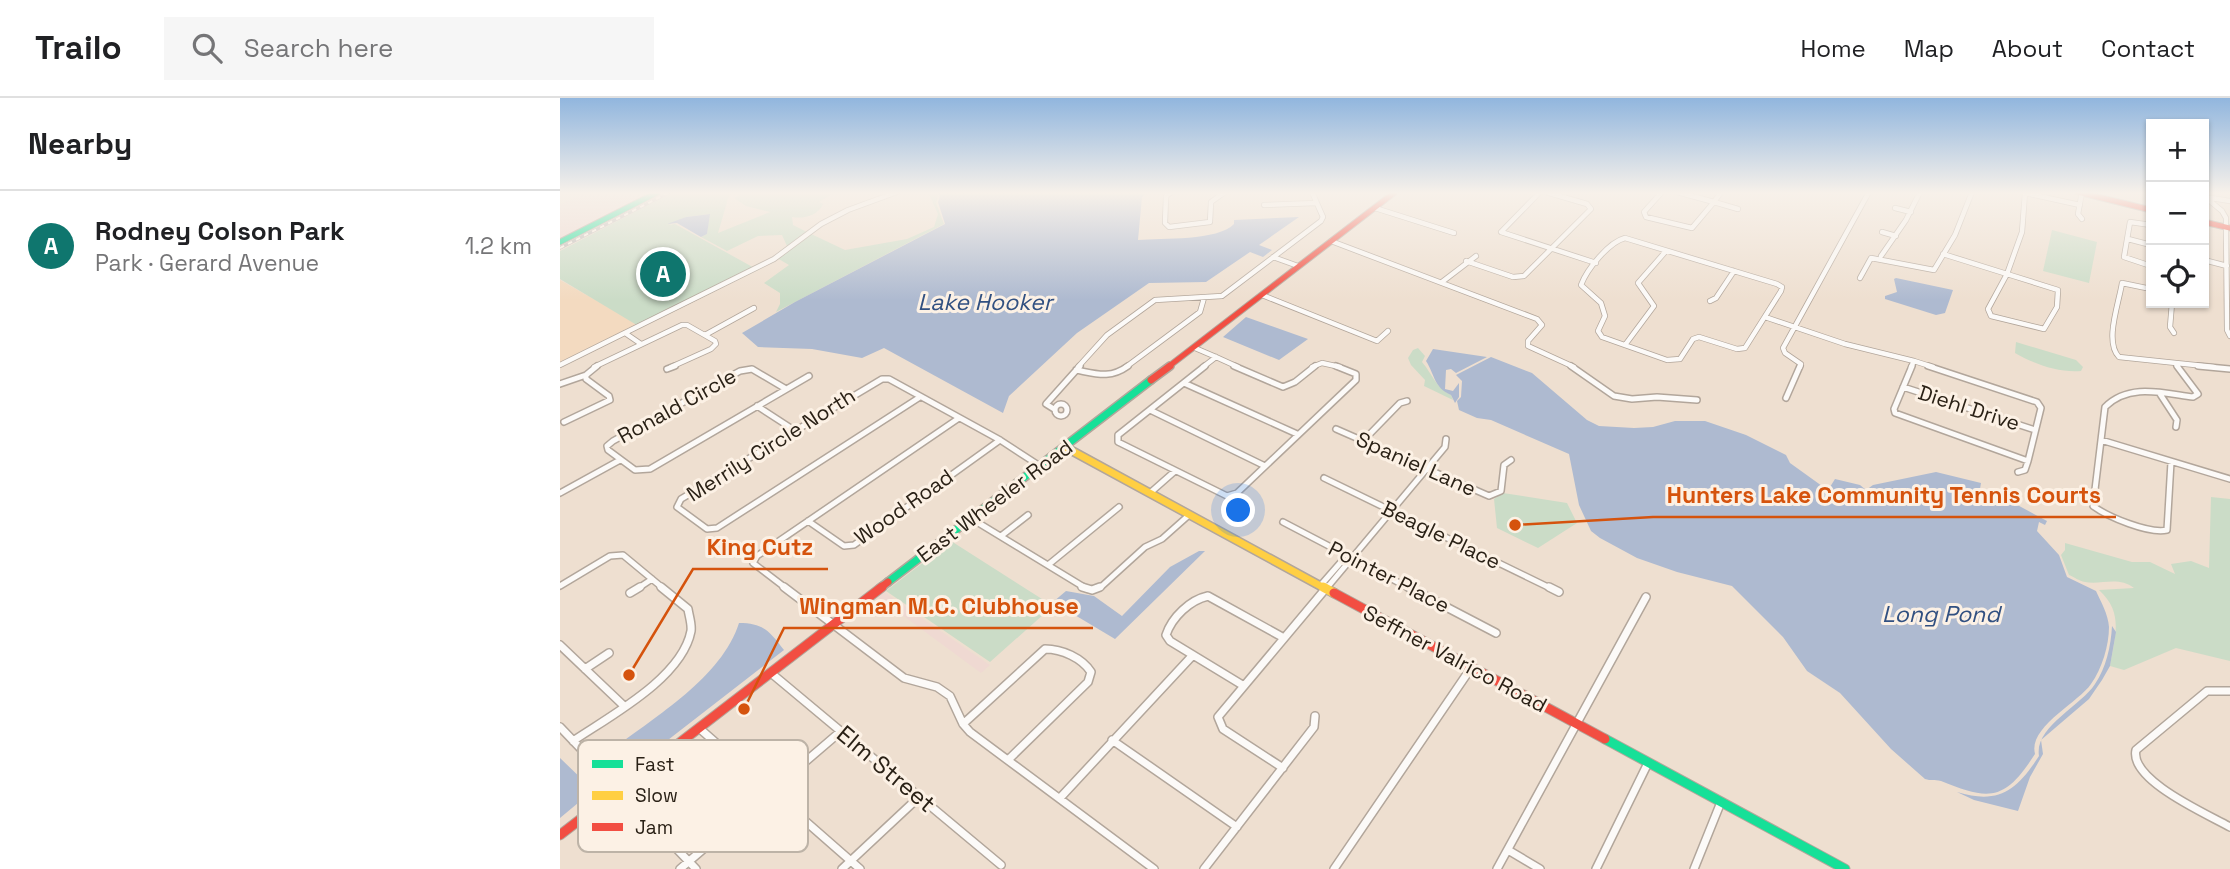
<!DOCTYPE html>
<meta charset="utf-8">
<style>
:root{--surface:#fff;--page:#f6f6f6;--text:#202124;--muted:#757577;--line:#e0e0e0;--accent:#0f766e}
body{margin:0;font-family:"Space Grotesk",sans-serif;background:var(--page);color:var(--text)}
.controls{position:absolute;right:21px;top:21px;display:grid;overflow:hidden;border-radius:0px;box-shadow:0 2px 5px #0004}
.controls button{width:63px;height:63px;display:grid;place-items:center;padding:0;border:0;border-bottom:2px solid var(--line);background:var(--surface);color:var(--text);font:35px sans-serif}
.you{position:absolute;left:679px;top:413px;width:24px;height:24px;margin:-18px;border:5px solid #fff;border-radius:50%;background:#1a73e8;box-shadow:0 0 0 10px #1a73e833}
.badge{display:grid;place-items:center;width:46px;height:46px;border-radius:50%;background:var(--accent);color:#fff;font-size:23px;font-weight:700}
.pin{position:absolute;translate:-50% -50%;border:4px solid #fff;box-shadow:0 2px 7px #0006}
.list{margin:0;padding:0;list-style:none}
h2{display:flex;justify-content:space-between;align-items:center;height:91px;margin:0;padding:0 28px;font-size:30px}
h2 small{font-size:23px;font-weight:400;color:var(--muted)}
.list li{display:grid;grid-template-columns:46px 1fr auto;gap:21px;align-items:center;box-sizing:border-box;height:112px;padding:0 28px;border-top:2px solid var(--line)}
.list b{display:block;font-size:26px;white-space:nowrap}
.list p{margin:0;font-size:23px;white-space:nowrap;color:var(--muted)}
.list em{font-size:23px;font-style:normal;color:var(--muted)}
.icon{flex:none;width:38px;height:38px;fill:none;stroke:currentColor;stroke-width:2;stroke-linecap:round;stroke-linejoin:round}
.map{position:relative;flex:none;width:1670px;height:771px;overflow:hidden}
header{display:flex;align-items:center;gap:42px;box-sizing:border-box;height:98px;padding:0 35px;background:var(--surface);border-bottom:2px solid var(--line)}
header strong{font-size:33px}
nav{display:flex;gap:38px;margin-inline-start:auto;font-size:24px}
.search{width:490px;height:63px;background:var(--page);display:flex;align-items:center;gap:18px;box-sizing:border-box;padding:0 24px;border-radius:0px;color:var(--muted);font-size:26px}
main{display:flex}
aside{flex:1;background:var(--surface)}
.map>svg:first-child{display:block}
.commercial{fill:#efd9d2}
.built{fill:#f3dac0}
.green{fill:#cbdcc7}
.water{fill:#aebad0}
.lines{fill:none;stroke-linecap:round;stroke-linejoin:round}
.street-far2-casing{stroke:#b2a69b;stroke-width:6}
.street-far1-casing{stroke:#b2a69b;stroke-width:8}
.street-casing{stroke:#b2a69b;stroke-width:10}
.fast-far2-casing{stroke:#b2a69b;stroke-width:7}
.fast-far1-casing{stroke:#b2a69b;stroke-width:10}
.fast-casing{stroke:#b2a69b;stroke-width:11}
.slow-far1-casing{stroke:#b2a69b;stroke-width:10}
.slow-casing{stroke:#b2a69b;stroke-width:11}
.jam-far2-casing{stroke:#b2a69b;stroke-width:7}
.jam-far1-casing{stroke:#b2a69b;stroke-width:10}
.jam-casing{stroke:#b2a69b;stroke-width:11}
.street-far2{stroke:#fcfaf8;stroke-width:4.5}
.street-far1{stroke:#fcfaf8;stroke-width:5}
.street{stroke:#fcfaf8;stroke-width:7}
.fast-far2{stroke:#16e098;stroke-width:5}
.fast-far1{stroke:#16e098;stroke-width:7}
.fast{stroke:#16e098;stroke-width:9}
.slow-far1{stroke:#ffcf43;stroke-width:7}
.slow{stroke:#ffcf43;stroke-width:9}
.jam-far2{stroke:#f24e42;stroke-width:5}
.jam-far1{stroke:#f24e42;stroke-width:7}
.jam{stroke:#f24e42;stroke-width:9}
.rail-casing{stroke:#bfbbb8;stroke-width:3.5}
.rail{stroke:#fcf1e5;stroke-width:2;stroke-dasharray:4.5;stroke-linecap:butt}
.labels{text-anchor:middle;stroke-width:6;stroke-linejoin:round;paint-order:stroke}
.street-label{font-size:21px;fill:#2a2116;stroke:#fcf1e5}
.water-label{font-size:23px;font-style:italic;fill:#315081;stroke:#fcf1e5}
.near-street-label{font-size:24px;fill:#2a2116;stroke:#fcf1e5}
.key{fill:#fcf1e5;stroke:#bdb3a7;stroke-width:2}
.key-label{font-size:19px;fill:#2a2116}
.leader{fill:none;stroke:#d5530d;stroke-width:2.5}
.callout-dot{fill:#d5530d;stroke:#fcf1e5;stroke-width:2.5}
.callout-label{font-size:23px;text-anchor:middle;font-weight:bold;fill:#d5530d;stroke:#fcf1e5;stroke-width:6;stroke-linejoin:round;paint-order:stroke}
</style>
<header>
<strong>Trailo</strong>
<div class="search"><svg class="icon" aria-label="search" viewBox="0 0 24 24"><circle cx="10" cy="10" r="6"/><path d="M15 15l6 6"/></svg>Search here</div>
<nav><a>Home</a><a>Map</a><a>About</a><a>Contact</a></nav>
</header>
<main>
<aside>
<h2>Nearby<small></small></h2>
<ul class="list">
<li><span class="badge">A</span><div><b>Rodney Colson Park</b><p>Park · Gerard Avenue</p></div><em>1.2 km</em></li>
</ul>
</aside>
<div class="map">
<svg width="1670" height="771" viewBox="0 0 1670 771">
<rect width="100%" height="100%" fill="#eedfd0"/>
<path class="commercial" d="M24,94H95L0,142V106L25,96Z
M324,492V494L430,567L421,575L315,497Z"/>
<path class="built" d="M0,182L79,227L0,265Z"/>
<path class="green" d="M113,94H170L158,135L210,114L186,108L174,100L186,94H276L259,104L263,106C258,118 243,121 232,119L233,127L247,134L227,148L222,137L198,138L167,153L141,139L147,136L149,116L126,119L108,127L115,126L198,172L80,229L0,181V153Z
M368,94H375L378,98L376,105L384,126L216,214L220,206V195L204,185L229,167L217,160L249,135L285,152L347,141L374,129L378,116Z
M1492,132L1537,144L1529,185L1483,173Z
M1456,244L1516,262L1523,269L1521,273C1499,275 1474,266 1455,255Z
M858,250L865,258L862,264C873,277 876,290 891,297L893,302L864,288L865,282L851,267L848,260L853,252Z
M943,395L1007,405L1017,425L978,450L937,430L934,401Z
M1651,399L1670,401V563L1616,550L1564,572L1550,568C1555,537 1564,515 1539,492L1574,490C1559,478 1541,487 1525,484C1519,483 1514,479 1509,477L1501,457L1505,452V445L1572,464H1590L1615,476L1611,466L1631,463L1649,470Z
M391,443L493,508L430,564L326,493Z"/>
<path class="water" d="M377,94H587L582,99L578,142C602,140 658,143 674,126V122L739,119L699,147L712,152L703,159L690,154L646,184L589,185L517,235L449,298L443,315L324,250L302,260L252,251L198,249L182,235L235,204L385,126L378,104L380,98Z
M150,116L147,136L141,139L117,125L107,126L126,119Z
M1336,180L1393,192L1385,215L1376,217L1325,201V198L1337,194L1334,181Z
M686,219L748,241L719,262L663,239Z
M873,251L927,259L896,275L891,271L886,272L885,291L893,293L899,285V299L895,305L891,297C874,290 875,277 866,263Z
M931,259L972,275L1027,322L1039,328L1074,330L1093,329L1115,323H1145L1186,337L1226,357L1230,365L1262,388L1270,389L1275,381L1300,387L1306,392L1313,387L1376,374L1421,385L1420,391L1443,405L1450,403L1487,423L1485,427L1479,424L1477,433L1499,457L1507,479L1536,493C1541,504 1548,516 1549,529C1549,547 1542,571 1531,586C1518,605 1468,629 1475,656C1445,703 1430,703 1381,683C1374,681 1371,683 1365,681L1331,651L1280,595L1247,573L1223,539L1172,488L1117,474L1077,460L1040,440L1031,433L1019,407L1009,356L931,322L917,320L899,312L897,303L901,299L902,283L896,277Z
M639,453H645L555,541L493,504L506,493L534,498L562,518L610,469Z
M179,525C204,525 210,534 224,552L86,659L81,654L53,651C96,618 162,579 179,525Z
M1552,528L1556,534L1550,568L1542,582L1529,601L1481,642L1483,656L1470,679L1458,713L1414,702L1397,694C1439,707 1457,692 1479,658C1474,629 1521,608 1535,586C1546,570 1551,548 1552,528Z
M0,660L28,687L30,695L0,720Z"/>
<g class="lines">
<defs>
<path id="street-far2" d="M612,94L606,98L605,125L609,129L650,124L651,104L665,94
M980,94L941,134L1036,165
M1102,94L1084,114L1086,119L1132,130L1154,104L1117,94
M1161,94L1154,104L1178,111
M1522,94L1518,116L1522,121
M1644,98L1662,113L1666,120L1667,232L1670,238
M1645,99L1670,103
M704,107L756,105
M815,110L894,135
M1335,110L1351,114
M1591,127L1570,124L1564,159L1591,168
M1322,134L1336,138
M1065,140L1217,186L1222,189L1221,193L1185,250L1177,251L1139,239L1133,241L1120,261L1107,262L1042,239L1038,233L1045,218L1041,205L1021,187C1027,171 1049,144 1065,140Z
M1568,141L1591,147
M771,143L977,221L982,227L968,243V248L1014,269
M1383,156L1447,176
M1321,158L1346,122L1360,94
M713,159L738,168
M1644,162L1667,168
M906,163L953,179L964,178L1031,111L1027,106L986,94
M1447,176L1498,192L1497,209L1484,231L1431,218L1428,211Z
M1447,176L1462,134L1465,95L1520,107
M1300,180L1311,160L1374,172L1395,137L1412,94
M882,184L916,158
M1591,191L1562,185C1559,205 1544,244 1559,259L1654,269
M702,197L817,243L828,233
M1150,203L1156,200L1174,173
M1612,205L1610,229L1614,235
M1205,219L1285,246L1354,263
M65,235L81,246
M145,237L194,210
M1065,247L1094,208L1078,185L1106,153
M635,250L656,259
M656,259L678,269
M1354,263L1373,269
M1616,266L1618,269
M0,267L214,161L261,126L288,112L337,94
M34,269L122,227H127L155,243L156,246L151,251L111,269
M518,269L547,237L595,202L662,198L761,123L763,119L752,94
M566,269L640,214L644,200
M643,269L656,259
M752,269L762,265L780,269
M1240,269L1241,266L1225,255L1223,250L1309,94
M1351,269L1354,263"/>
<path id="street-far1" d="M645,268L558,337V344L667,398L677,395L796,282V276L776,268
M674,268L723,289L735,284L755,268
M1011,268L1054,298L1072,301L1097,299L1137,302
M1352,268L1334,311L1335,315L1468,363L1481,310L1477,304L1368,268
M1638,268L1670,271
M107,271L115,268
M516,272C537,276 550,281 568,268
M624,285L737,336
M0,286L26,277
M1343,289L1475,332
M226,291L192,271L180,273L53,343L47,348L48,352L75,372L90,371L249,278
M1600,296L1617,322L1616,329
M360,299L157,430L147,431L117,409L121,401L322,281H329L440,342L480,368
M1226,300L1240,268
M495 312a6 6 0 1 1 12 0a6 6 0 1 1-12 0Z
M197,308L234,332
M494,311L486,306L520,268
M590,312L705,368
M4,324L50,302L49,298L26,281V277L37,268
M776,331L929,398L941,393L944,367L951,362
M1541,342L1670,381
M803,343L840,305L847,303
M1611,364L1607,432C1589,436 1548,419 1533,408L1545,309C1569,285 1602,295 1633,299L1638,296L1617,268
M1458,374L1465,372L1468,363
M764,380L992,491
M0,395L60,362
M590,395L615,373
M412,421L527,491
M248,423L284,448L294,447L440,342
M723,424L851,491
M441,438L468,417
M488,467L559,409
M0,488L50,458L63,457L104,491
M760,488L781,464L787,463
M77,491L92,481
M227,491L193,465L197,458L399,320
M535,491L542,488L585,449L602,441L629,417
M766,491L885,349L886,341"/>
<path id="street" d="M224,489L344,580L377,589L390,598L403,626L410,634L594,771
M522,489L532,492L540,489
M848,489L936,535
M989,489L999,494
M70,495L80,489
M0,547L63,607
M25,571L49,555
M211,575L441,767
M684,588L610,543L606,537C612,519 630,502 648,498L724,540
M1670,593H1647L1576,652C1569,682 1647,716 1670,729
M403,626L485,551C502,551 522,560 531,574L528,584L448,662
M0,629L136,771
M139,630L300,771
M552,642L677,729
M13,643C50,618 122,580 131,533C132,526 129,518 128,511L101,489
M723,670L663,631L658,619L767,489
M500,700L633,557
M948,752L980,771
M120,771L280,634
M282,771L359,699
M644,771L754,629L755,618
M774,771L911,570
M937,771L1086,499
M1036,771L1088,665
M1134,771L1161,704"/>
<path id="fast-far2" d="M0,144L98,94"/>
<path id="fast-far1" d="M328,484L591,282"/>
<path id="fast" d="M1045,641L1285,771"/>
<path id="slow-far1" d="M505,349L766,491"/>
<path id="slow" d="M763,489L774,495"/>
<path id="jam-far2" d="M1518,94L1591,112
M1644,124L1670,130
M608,269L835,94"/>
<path id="jam-far1" d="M591,282L610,268
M319,491L328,484"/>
<path id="jam" d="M774,495L1045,641
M0,737L322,489"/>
</defs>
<use href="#street-far2" class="street-far2-casing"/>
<use href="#street-far1" class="street-far1-casing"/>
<use href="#street" class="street-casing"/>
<use href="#fast-far2" class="fast-far2-casing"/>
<use href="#fast-far1" class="fast-far1-casing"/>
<use href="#fast" class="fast-casing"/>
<use href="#slow-far1" class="slow-far1-casing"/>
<use href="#slow" class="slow-casing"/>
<use href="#jam-far2" class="jam-far2-casing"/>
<use href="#jam-far1" class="jam-far1-casing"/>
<use href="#jam" class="jam-casing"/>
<use href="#street-far2" class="street-far2"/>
<use href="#street-far1" class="street-far1"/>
<use href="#street" class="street"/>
<use href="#fast-far2" class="fast-far2"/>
<use href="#fast-far1" class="fast-far1"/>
<use href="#fast" class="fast"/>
<use href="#slow-far1" class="slow-far1"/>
<use href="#slow" class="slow"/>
<use href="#jam-far2" class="jam-far2"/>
<use href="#jam-far1" class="jam-far1"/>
<use href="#jam" class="jam"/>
<defs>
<path id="rail" d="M0,150L110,94"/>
</defs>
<use href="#rail" class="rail-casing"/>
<use href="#rail" class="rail"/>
</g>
<linearGradient id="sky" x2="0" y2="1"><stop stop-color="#91b6de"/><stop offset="0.47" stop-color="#f7f1ea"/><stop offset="1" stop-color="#f7f1ea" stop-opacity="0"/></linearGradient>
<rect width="1670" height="202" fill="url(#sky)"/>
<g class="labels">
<g class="street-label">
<text transform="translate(117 308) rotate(-29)" y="7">Ronald Circle</text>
<text transform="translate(1409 310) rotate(18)" y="7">Diehl Drive</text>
<text transform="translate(211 347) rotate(-32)" y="7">Merrily Circle North</text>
<text transform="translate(856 366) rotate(24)" y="7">Spaniel Lane</text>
<text transform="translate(435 403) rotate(-37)" y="7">East Wheeler Road</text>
<text transform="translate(344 409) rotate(-35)" y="7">Wood Road</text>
<text transform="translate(881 437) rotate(26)" y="7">Beagle Place</text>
<text transform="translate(829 479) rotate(27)" y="7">Pointer Place</text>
<text transform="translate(895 561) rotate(28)" y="7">Seffner Valrico Road</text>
</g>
<g class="water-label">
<text x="425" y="212">Lake Hooker</text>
<text x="1381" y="524">Long Pond</text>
</g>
<g class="near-street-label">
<text transform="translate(326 671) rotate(40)" y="8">Elm Street</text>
</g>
</g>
<rect x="18" y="642" width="230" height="112" rx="10" class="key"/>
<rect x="32" y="662" width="31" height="8" fill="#16e098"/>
<rect x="32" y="693" width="31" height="9" fill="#ffcf43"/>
<rect x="32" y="725" width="31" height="8" fill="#f24e42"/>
<g class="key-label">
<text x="75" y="673">Fast</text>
<text x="75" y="704">Slow</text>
<text x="75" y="736">Jam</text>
</g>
<path class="leader" d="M955 427L1093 419H1556M69 577L133 471H268M184 611L224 530H533"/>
<g class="callout-dot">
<circle cx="955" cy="427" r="7"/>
<circle cx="69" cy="577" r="7"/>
<circle cx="184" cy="611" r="7"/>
</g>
<g class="callout-label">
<text x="1324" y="405">Hunters Lake Community Tennis Courts</text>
<text x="200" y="457">King Cutz</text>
<text x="379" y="516">Wingman M.C. Clubhouse</text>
</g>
</svg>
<div class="controls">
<button>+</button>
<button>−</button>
<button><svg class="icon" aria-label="locate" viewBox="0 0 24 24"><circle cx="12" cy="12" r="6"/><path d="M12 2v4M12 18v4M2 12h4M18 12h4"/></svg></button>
</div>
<div class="you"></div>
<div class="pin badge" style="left:103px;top:176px">A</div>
</div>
</main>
